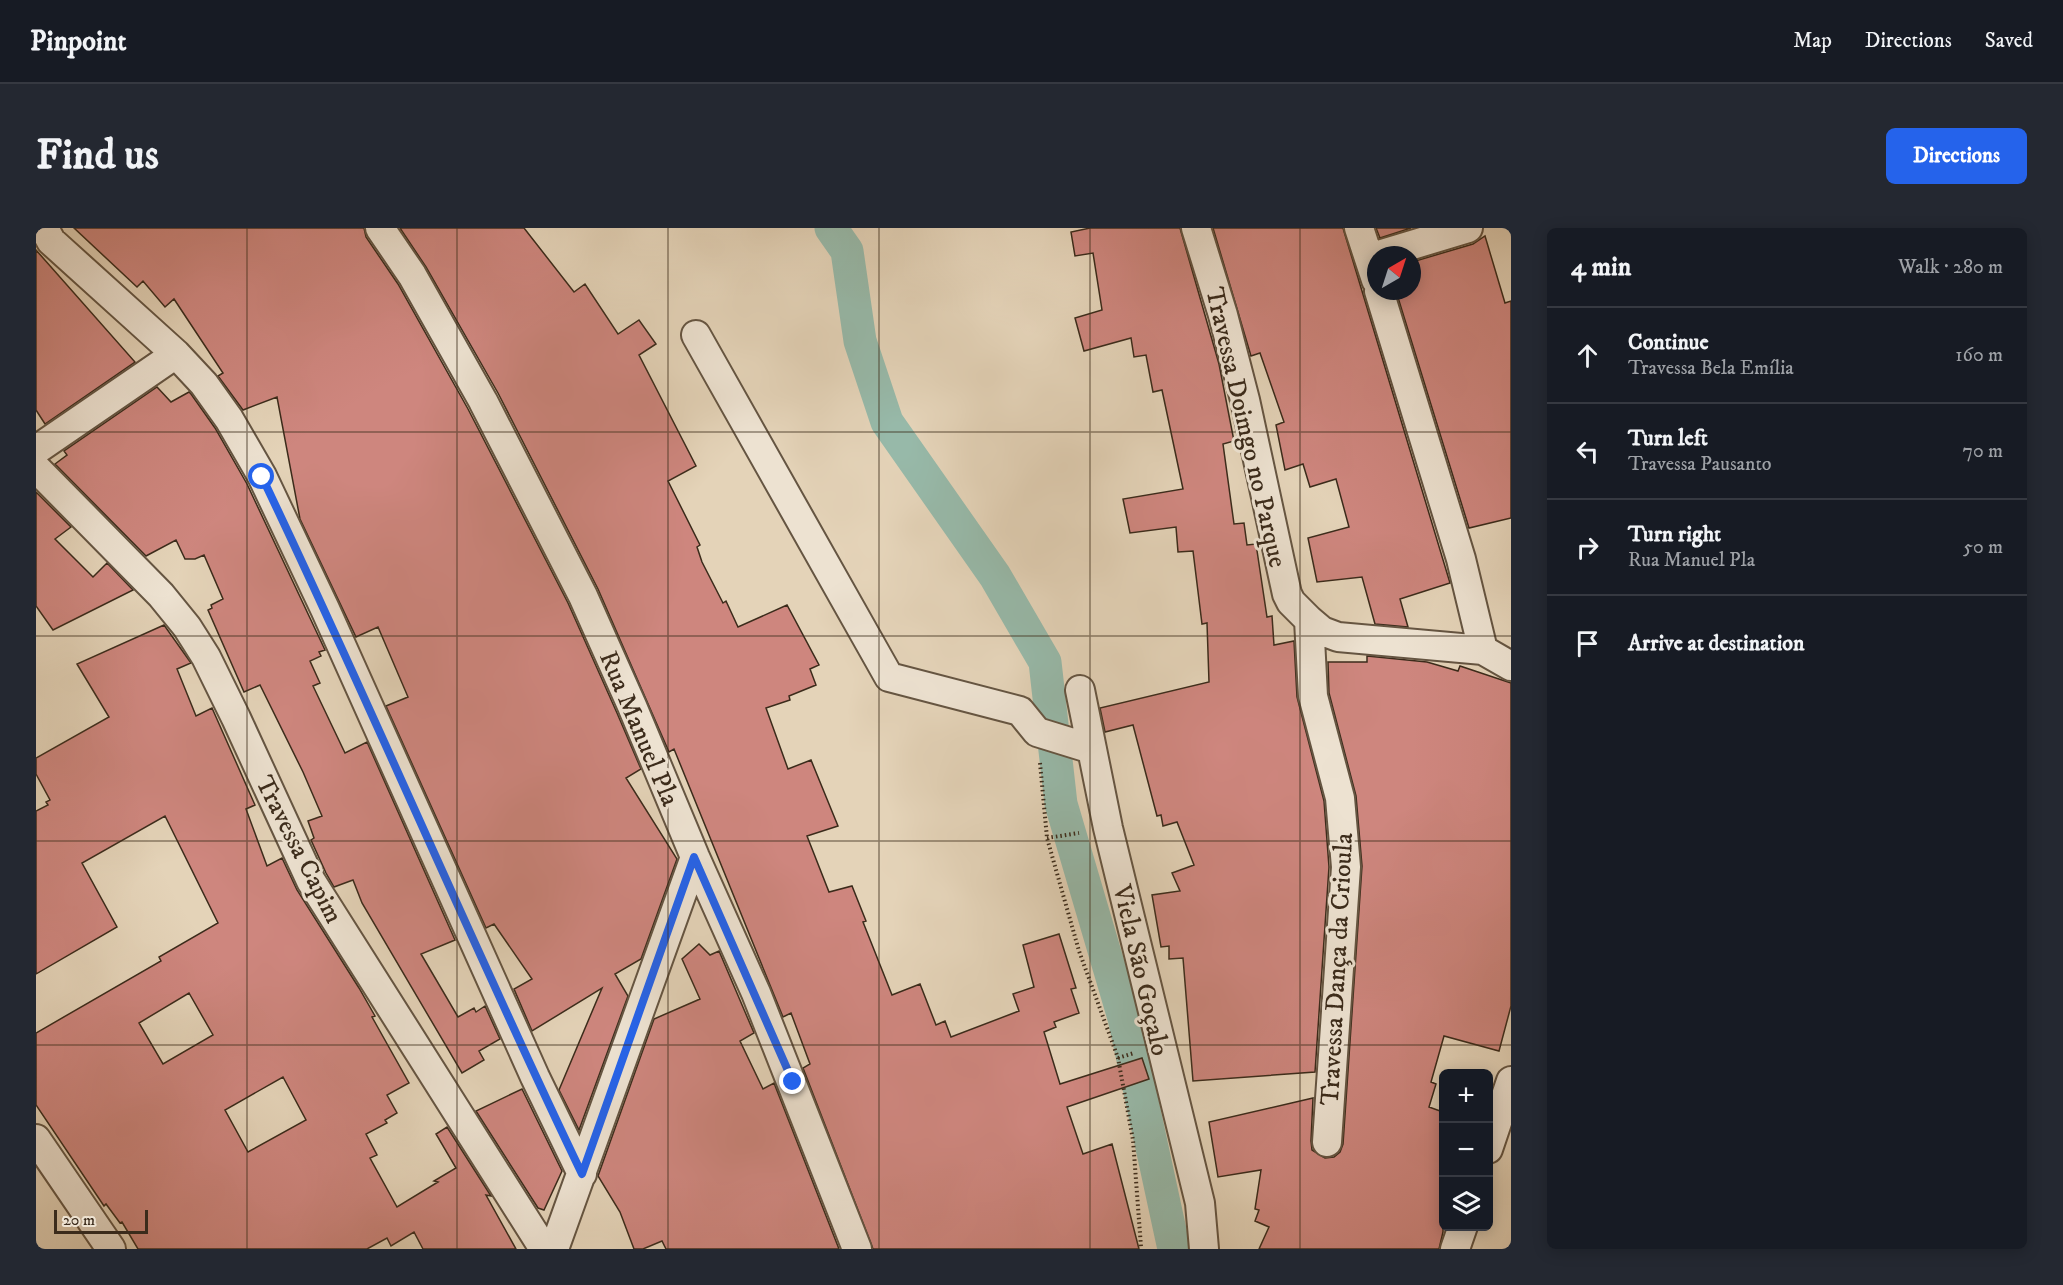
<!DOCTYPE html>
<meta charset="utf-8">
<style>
:root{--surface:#171b24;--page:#242831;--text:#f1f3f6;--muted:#9ea1a6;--line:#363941;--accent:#2563eb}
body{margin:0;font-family:"IM FELL DW Pica",serif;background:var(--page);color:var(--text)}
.controls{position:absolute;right:18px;bottom:18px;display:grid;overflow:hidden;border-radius:9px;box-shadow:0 3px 15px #0003}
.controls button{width:54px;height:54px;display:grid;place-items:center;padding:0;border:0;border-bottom:2px solid var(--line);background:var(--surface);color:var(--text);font:30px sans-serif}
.compass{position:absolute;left:1331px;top:18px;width:54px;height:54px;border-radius:50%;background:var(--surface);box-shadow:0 3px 15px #0003;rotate:39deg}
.scale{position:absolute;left:18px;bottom:15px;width:94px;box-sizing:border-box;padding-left:6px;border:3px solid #3b2b1b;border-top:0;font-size:16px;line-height:21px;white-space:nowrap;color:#3b2b1b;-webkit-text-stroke:4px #ede2d1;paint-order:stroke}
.stop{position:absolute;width:18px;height:18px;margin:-14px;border:4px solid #2563eb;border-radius:50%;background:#fff}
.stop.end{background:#2563eb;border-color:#fff;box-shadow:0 2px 6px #0008}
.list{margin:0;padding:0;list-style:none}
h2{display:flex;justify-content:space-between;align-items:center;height:78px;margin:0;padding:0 24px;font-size:26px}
h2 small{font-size:20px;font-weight:400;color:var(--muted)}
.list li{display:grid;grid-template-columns:39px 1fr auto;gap:18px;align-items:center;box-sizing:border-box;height:96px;padding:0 24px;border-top:2px solid var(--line)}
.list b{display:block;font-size:22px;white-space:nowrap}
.list p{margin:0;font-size:20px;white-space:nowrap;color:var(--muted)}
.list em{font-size:20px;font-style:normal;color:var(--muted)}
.icon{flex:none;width:33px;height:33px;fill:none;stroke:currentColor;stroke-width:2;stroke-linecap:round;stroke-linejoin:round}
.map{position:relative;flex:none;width:1475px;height:1021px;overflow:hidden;border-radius:9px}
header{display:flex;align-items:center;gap:36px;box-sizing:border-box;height:84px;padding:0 30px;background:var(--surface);border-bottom:2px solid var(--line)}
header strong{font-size:28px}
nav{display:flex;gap:33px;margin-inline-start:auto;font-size:21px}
.intro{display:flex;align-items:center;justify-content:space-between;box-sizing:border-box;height:144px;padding:0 36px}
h1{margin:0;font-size:42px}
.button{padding:15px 27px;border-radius:9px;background:var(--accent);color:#fff;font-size:21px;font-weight:700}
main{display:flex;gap:36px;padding:0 36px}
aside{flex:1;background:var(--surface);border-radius:9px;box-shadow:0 3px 15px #0003}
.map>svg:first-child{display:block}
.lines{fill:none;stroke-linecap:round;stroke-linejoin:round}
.canal{stroke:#97b9a9;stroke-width:33}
.building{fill:#ce867e;stroke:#3b2b1b;stroke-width:1.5;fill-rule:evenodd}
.street-casing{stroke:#655542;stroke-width:32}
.path{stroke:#3b2b1b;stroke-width:4;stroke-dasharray:1.5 3;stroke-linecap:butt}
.street{stroke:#ede2d1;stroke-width:28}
.route{stroke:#2563eb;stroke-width:8}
.grid{fill:none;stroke:#3b2b1b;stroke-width:1.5;stroke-opacity:0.55}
.labels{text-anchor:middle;stroke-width:6;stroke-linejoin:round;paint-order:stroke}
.street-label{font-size:26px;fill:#3b2b1b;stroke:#ede2d1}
</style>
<header>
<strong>Pinpoint</strong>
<nav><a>Map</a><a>Directions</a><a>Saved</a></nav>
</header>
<div class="intro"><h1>Find us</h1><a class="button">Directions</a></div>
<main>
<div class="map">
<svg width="1475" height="1021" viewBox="0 0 1475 1021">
<rect width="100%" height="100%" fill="#e4d3b8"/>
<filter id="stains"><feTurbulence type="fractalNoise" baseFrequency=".00333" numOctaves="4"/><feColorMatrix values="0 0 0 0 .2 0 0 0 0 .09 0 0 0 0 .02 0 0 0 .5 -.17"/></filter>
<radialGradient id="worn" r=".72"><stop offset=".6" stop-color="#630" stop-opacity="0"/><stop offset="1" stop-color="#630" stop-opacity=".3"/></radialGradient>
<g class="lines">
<path class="canal" d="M795,0L811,23L824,113L851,194L959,348L1009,434L1025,576L1088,790L1138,1021"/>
</g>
<path class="building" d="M38,0H328L330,9L362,56L432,181L532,375L581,485L605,541L590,550L641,631L605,731L579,746L592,768L543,902L523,862L566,760L496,803L478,761L496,751L458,696L450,700L350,478L372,469L342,399L320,409L264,291L241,169L207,182L182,148L187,145L138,71L129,79L107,53L101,59Z
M364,0H488L538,64L549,56L582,106L603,92L620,116L603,127L660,238L632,253L664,317L661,319L666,334L687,375L690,373L702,399L751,377L783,437L774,441L780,457L753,468L754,472L730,480L752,541L775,532L802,598L771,608L793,664L816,658L830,693L827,694L856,767L884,756L900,797L909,793L915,809L983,783L977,766L998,759L987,717L1023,706L1040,760L1035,761L1043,785L1018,794L1020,799L1008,804L1024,856L1106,830L1113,851L1031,879L1047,926L1076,916L1103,1021H837L767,840L774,836L755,785L747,789L638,521L633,524L562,361L462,165L390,39Z
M1054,0H1144L1183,136L1198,213L1187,216L1198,296L1208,295L1211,317L1220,316L1231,389L1236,388L1238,417L1258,413L1261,469L1288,573L1293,639L1279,844L1157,853L1147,730L1133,731V718L1125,719L1116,667L1144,663L1136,645L1158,637L1141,594L1127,598L1125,587L1121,588L1097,497L1069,504L1064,480L1173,454L1171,395L1166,396L1157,323L1142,324L1140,299L1094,305L1087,271L1147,261L1126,162L1117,164L1110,127L1098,129L1095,110L1048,123L1039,90L1066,82L1057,25L1039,28L1035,4Z
M1177,0H1307L1414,355L1364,371L1372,399L1339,396L1326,349L1281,354L1272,310L1313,299L1300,251L1274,259L1267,236L1249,242L1240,197L1248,194L1224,125L1215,128Z
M1340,0H1375L1344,10Z
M1449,8L1469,75L1475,73V290L1433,300L1360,63H1376V34L1437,16Z
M0,22L99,134L9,196L0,182Z
M121,159L135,174L153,164L155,166L179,200L211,256L289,422L283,424L285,428L274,433L284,455L277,458L309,525L331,514L419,712L385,726L422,789L438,780L440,784L449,778L464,811L443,823L448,832L426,845L326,675L317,652L298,659L290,645L275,612L278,610L272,593L286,588L267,544L224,457L208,464L172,382L176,380L175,377L187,371L168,327L159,331H149L140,312L110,328L19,236L31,227L28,223Z
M0,264L35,299L19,311L57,349L71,335L97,362L17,402L0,378Z
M128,397L155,435L141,441L160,488L176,480L219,577L210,581L231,638L246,630L261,662L323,760L339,788L336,789L373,855L351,867L361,885L349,892L351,895L330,906L341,927L334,930L361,979L402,954L398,953L420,940L400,906L411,899L455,968L450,967L480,1021H387L378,1004L355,1018L351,1010L331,1021H102L86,994L84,995L70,976L68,978L0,877V805L125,733L123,729L182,695L129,588L46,635L81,699L0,746V583L12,577L10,574L14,572L0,546V530L73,489L41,436ZM153,765L177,807L127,836L103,795ZM247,849L270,892L212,924L189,882Z
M1331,428L1391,434L1422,443L1424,438L1475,455V778L1463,823L1408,808L1395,854L1400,856L1393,879L1407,884V1004L1403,1021H1223L1233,999L1219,993L1223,982L1219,981L1225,942L1182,949L1173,894L1277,870L1275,913L1276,922L1289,930L1298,929L1304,924L1307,916L1326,638L1320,568L1293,465L1292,434H1331Z
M663,716L674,727L683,723L718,805L704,813L727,861L738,855L803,1021H630L626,1013L607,1021H598L584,984L562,948L618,791L664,771L646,731Z
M486,861L526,943L508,982L502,980L440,883Z"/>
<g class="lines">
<defs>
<path id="street" d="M8,0L15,13L140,126L168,156L193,191L226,248L289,381L499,849L546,946
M344,0L376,47L447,173L547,368L596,478L659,629L720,765L821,1021
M1160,0L1187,87L1209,172L1251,366L1255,374L1273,392L1286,403L1302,409L1447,422L1475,438
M1323,0L1340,52
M1343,27L1432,0
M1343,63L1425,331L1447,422
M660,107L853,449L984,483L1001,504L1056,521
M0,222L140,126
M0,240L125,367L151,399L170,429L200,490L275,653L508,1021
M1273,392L1277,468L1304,570L1310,639L1291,914
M1044,462L1072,600L1164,975L1168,1021
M0,911L75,1021
M1452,921L1475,853
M518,1021L659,629
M1419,1021L1427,998"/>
</defs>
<use href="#street" class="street-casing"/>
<path class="path" d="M1004,535L1011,610L1043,723L1082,830L1097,912L1105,1019
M1011,610L1043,605
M1082,830L1098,825"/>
<use href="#street" class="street"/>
</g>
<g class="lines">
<path class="route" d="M226,249C336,479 435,715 546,946L658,629L757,854"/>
</g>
<path class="grid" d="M211,0V1021M421,0V1021M632,0V1021M843,0V1021M1054,0V1021M1264,0V1021M0,204H1475M0,408H1475M0,613H1475M0,817H1475"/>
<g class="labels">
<g class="street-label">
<text transform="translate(1211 199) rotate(77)" y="9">Travessa Doimgo no Parque</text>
<text transform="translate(604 500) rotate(67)" y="9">Rua Manuel Pla</text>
<text transform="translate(264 621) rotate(63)" y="9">Travessa Capim</text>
<text transform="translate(1300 741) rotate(-87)" y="9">Travessa Dança da Crioula</text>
<text transform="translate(1106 742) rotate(77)" y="9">Viela São Goçalo</text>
</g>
</g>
<rect width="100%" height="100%" filter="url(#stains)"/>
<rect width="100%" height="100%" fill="url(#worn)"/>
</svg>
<div class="controls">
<button>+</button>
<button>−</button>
<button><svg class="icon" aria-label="layers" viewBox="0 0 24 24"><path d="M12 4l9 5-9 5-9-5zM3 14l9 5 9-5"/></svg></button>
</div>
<svg class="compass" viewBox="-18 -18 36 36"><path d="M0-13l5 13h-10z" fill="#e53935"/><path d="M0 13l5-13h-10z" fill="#9ea1a6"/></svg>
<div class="scale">20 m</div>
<div class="stop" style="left:226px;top:249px"></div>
<div class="stop end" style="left:757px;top:854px"></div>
</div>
<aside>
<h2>4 min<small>Walk · 280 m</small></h2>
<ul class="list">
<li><svg class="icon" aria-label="ahead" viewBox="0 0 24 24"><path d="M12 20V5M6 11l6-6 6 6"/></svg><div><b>Continue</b><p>Travessa Bela Emília</p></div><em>160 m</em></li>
<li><svg class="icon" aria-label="left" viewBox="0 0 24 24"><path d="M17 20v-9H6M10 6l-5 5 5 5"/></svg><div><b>Turn left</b><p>Travessa Pausanto</p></div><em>70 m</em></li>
<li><svg class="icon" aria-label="right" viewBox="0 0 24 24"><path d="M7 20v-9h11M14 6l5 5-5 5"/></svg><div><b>Turn right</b><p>Rua Manuel Pla</p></div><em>50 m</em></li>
<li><svg class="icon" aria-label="arrive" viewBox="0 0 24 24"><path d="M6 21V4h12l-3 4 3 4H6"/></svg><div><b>Arrive at destination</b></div></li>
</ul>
</aside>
</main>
